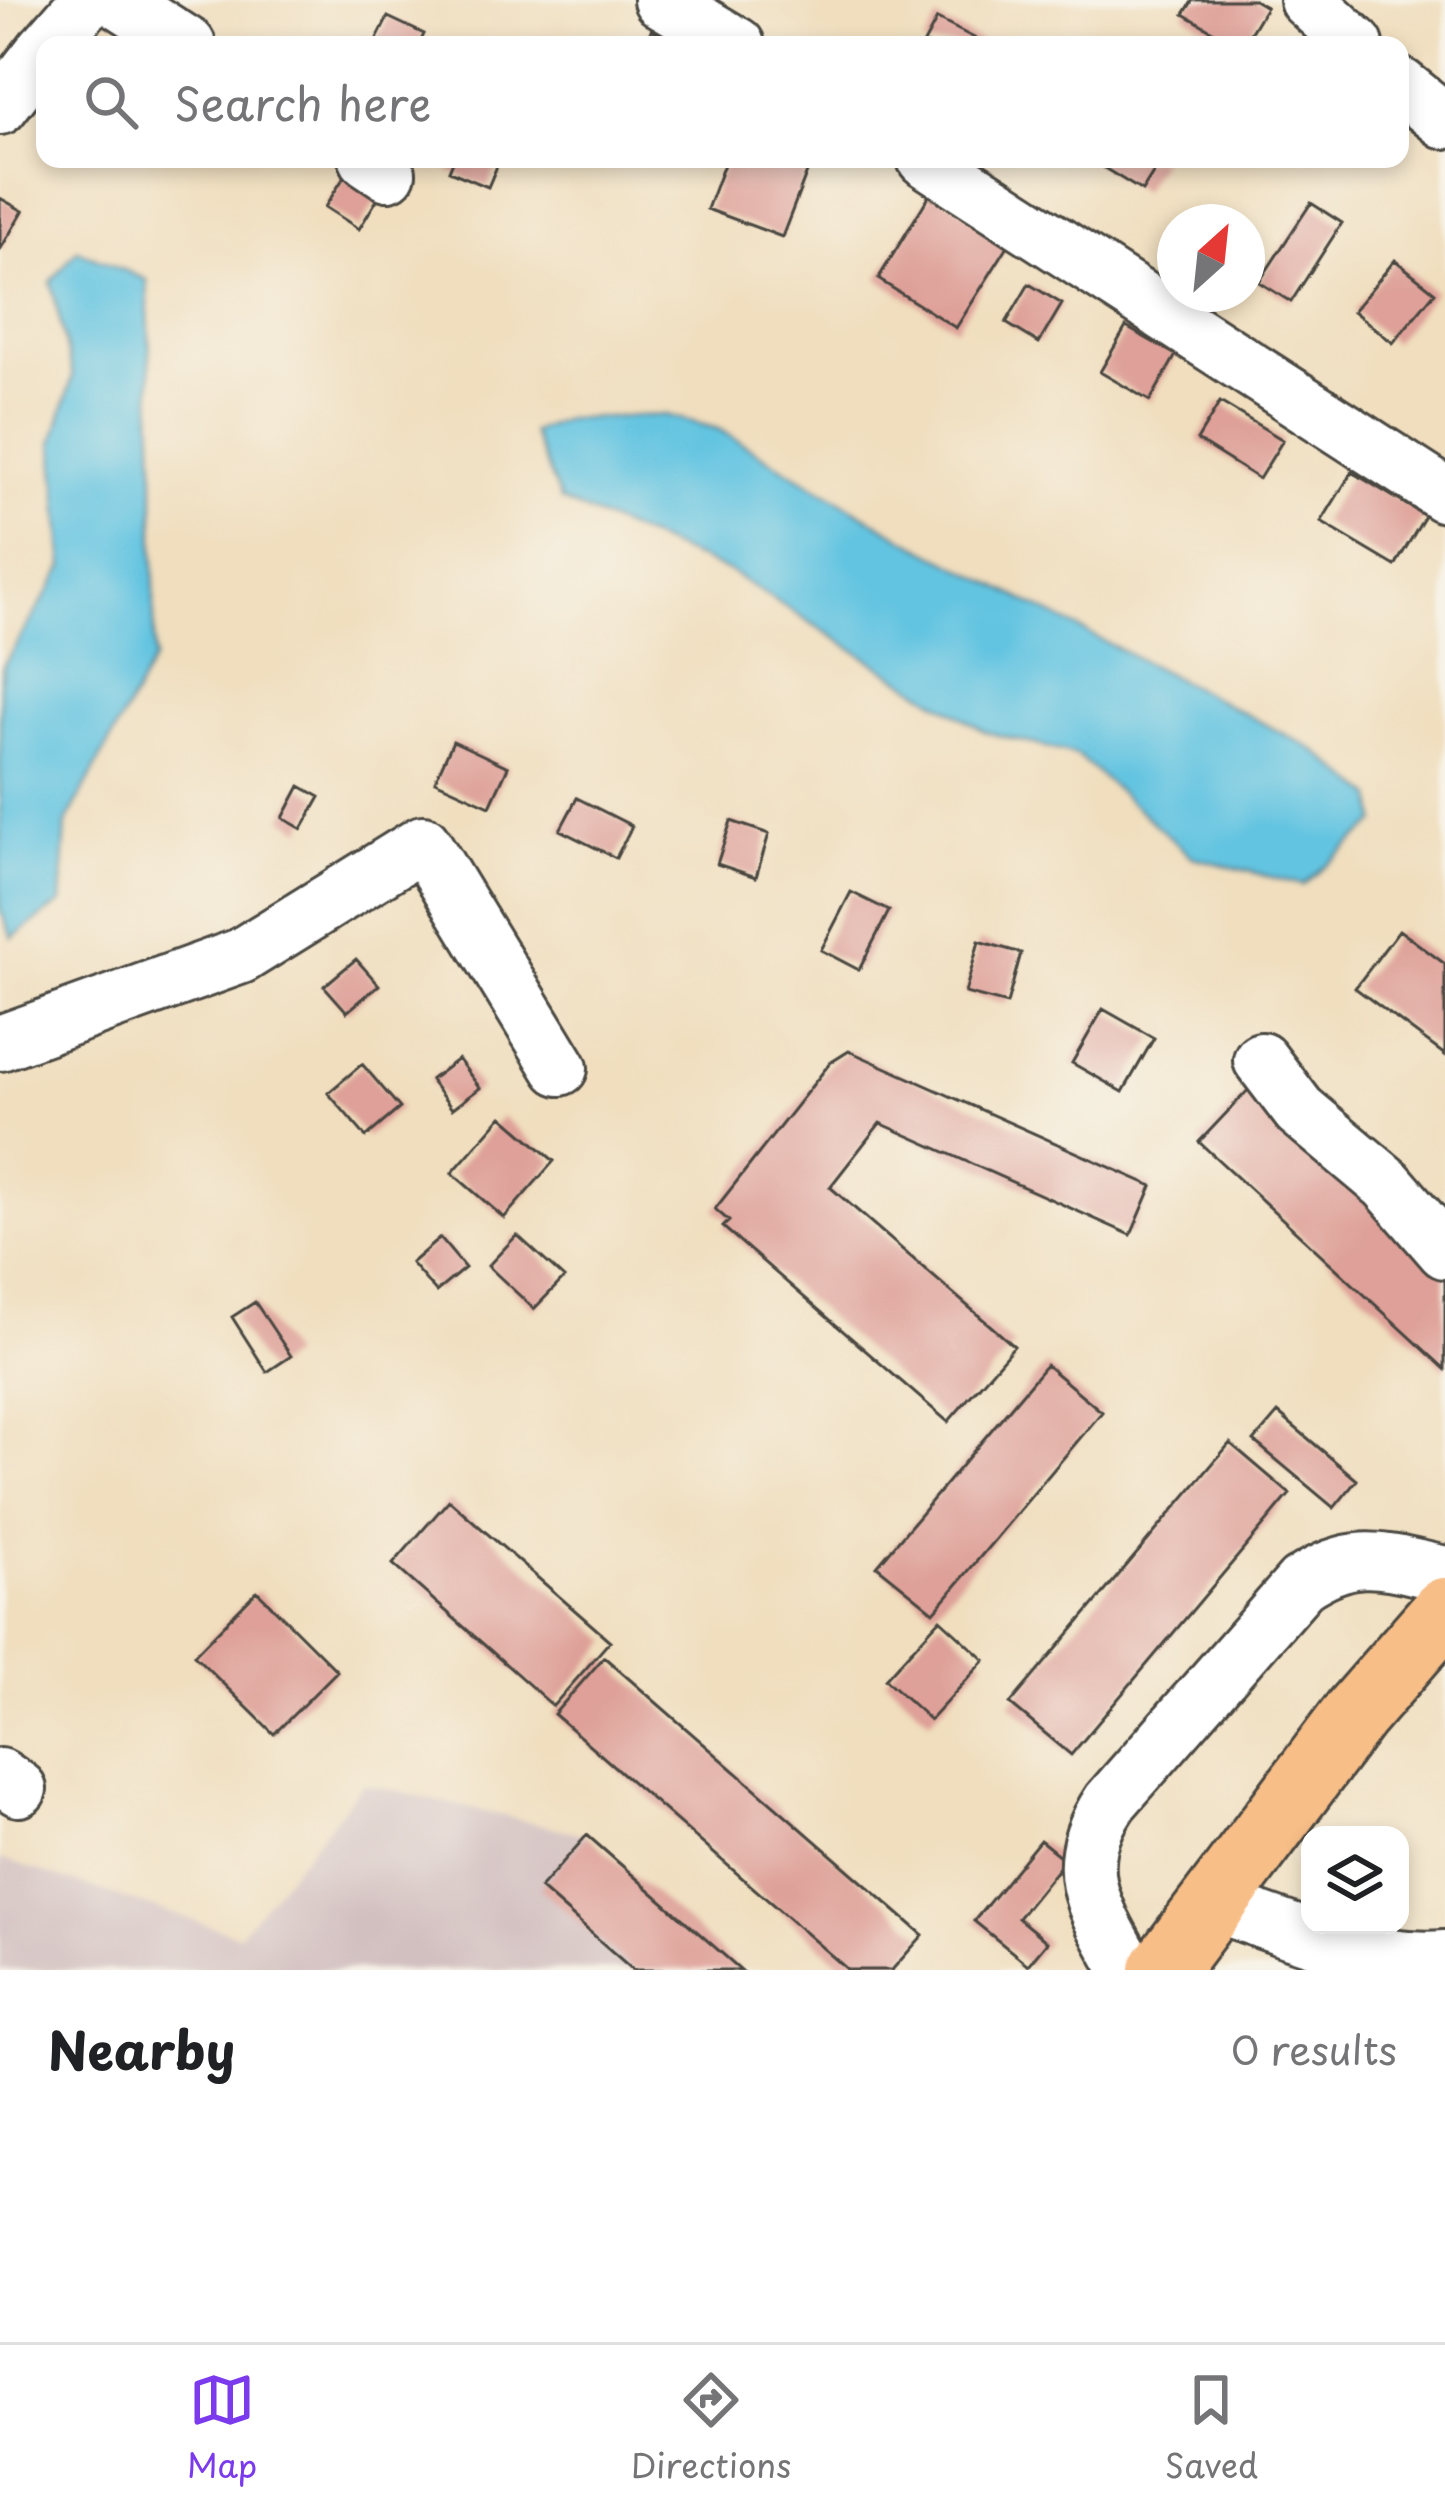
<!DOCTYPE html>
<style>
:root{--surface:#fff;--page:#f2f2f2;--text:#202124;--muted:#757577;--line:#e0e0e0;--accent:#7c3aed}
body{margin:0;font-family:"Playpen Sans",sans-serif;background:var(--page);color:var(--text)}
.controls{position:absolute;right:36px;bottom:36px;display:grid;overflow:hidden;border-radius:24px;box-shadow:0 6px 18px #0003}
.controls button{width:108px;height:108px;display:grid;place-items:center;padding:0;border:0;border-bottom:3px solid var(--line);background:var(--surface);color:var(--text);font:60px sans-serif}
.compass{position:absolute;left:1157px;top:204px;width:108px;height:108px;border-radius:50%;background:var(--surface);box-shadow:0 6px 18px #0003;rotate:27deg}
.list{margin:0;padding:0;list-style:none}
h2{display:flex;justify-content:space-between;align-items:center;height:156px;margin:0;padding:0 48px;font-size:51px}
h2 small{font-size:39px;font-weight:400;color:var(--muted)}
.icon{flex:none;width:66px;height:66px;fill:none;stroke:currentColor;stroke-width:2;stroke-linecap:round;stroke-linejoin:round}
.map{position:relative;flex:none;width:1445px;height:1970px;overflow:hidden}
.search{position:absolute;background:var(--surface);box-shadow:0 6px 18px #0003;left:36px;right:36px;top:36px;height:132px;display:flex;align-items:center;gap:30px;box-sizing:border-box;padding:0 42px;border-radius:24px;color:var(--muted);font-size:45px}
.sheet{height:372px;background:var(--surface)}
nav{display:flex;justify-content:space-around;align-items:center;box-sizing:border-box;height:168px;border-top:3px solid var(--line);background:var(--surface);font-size:33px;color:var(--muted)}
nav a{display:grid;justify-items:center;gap:6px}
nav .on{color:var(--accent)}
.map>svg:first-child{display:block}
.industrial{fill:#d2bfc0}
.water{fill:#63c4e1;stroke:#477886;stroke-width:3}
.building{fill:#dea098}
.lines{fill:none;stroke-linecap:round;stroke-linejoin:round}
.minor-casing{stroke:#494641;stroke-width:60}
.major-casing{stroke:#494641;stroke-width:72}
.minor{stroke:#fff;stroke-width:54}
.major{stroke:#f7be88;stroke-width:66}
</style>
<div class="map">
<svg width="1445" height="1970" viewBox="0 0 1445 1970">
<rect width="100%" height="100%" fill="#f7f3e8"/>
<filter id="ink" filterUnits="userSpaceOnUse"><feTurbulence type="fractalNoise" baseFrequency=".00833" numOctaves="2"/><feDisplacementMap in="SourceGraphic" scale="24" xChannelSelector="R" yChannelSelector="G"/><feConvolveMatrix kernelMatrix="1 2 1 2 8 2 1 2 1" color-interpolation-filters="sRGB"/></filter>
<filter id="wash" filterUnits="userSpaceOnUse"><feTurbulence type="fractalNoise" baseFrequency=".004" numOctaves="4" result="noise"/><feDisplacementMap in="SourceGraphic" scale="48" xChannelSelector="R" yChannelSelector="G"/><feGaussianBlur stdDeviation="2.7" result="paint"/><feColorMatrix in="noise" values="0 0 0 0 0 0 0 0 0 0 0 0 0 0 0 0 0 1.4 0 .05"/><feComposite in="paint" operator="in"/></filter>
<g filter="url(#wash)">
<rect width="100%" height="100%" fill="#f0debe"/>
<path class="industrial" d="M363,1784L587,1835L741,1970H0V1859L239,1935Z"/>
<path class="water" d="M77,250L147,280L154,463V659L66,823L61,903L12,938L0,909V686L3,666L64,567L53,443L73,376L51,282Z
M666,415L718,429L905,539L1313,749L1374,797L1377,822L1303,885L1192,857L1077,755L986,732L728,571L561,501L532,432L565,419Z"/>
<g id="blocks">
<path class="building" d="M1193,0H1254L1266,7L1243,45H1236L1184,14Z
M388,17L424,34L419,45H374Z
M937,19L988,45H923Z
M651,30L683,41L682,45H646Z
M454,159H500L488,187L449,171Z
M726,159H812L782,237L707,209Z
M1098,159H1162L1142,191L1096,163Z
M346,174L380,195L359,229L325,207Z
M932,191L1011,241L956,328L878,279Z
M0,198L23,211L0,250Z
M1311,203L1342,223L1291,302L1259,282Z
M1395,260L1435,292L1393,343L1353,311Z
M1029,284L1062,304L1039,343L1006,323Z
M1126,327L1176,355L1150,401L1100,372Z
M1220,402L1283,440L1259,479L1197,440Z
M1352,472L1425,516L1395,566L1321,522Z
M453,741L508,767L490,806L435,781Z
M300,786L320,797L302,829L283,818Z
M577,798L632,826L616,858L560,830Z
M731,821L769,834L756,877L717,864Z
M851,892L889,911L859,970L821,950Z
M1399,930L1445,964V1055L1355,988Z
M979,941L1021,953L1007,1004L965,993Z
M356,959L379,985L347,1012L324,986Z
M1103,1009L1154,1038L1123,1092L1072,1063Z
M849,1051L1152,1186L1131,1235L880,1123L830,1187L1014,1346L948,1422L723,1227L729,1221L715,1209L830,1063Z
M458,1059L480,1088L452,1109L430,1080Z
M362,1064L400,1108L366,1137L328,1093Z
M1250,1088L1445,1268V1369L1199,1142Z
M502,1116L554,1161L504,1218L452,1173Z
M517,1235L564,1278L534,1309L488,1266Z
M440,1238L465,1268L436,1292L411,1263Z
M255,1302L291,1356L267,1372L232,1317Z
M1046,1365L1102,1412L934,1612L877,1566Z
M1278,1413L1357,1480L1334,1508L1254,1441Z
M1230,1443L1290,1494L1071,1755L1010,1704Z
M449,1500L610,1641L553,1706L393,1564Z
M257,1591L337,1671L274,1734L194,1655Z
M940,1619L985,1660L930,1720L885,1679Z
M604,1657L923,1935L892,1970H848L554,1714Z
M587,1835L741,1970H633L540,1888Z
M1040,1840L1065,1860L1018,1918L1047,1942L1028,1965L974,1921Z"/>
</g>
</g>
<g filter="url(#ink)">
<use href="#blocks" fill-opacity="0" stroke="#494641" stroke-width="3"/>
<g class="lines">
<defs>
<path id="minor" d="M118,0L188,45
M661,0L737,45
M1307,0L1356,45
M49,45L88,0
M1400,85L1445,121
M0,107L45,49
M367,159L388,173
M925,159L1445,495
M0,1043L241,956L423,843L560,1068
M1261,1060L1299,1110L1387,1184L1445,1251
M0,1776L19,1789
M1212,1903C1288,1929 1363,1964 1445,1958
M1129,1970C1095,1910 1066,1868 1110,1802L1301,1584C1356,1547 1385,1561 1445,1574"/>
<path id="major" d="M1163,1970L1356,1713L1445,1611"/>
</defs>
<use href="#minor" class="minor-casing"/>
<use href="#major" class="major-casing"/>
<use href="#minor" class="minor"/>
<use href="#major" class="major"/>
</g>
</g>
</svg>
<div class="controls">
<button><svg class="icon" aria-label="layers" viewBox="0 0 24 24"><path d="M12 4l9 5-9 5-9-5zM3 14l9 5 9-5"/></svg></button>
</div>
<svg class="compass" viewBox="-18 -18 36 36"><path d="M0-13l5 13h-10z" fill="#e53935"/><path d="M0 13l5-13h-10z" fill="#757577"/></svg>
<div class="search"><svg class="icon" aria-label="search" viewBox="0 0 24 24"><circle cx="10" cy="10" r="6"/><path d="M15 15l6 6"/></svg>Search here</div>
</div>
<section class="sheet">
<h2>Nearby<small>0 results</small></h2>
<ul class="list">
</ul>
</section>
<nav>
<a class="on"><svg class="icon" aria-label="map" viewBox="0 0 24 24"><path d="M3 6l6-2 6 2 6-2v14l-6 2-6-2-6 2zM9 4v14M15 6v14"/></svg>Map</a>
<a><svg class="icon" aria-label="directions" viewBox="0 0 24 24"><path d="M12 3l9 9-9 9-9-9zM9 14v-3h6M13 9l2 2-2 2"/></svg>Directions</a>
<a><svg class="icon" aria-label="saved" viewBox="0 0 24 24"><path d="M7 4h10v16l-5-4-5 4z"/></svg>Saved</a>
</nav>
